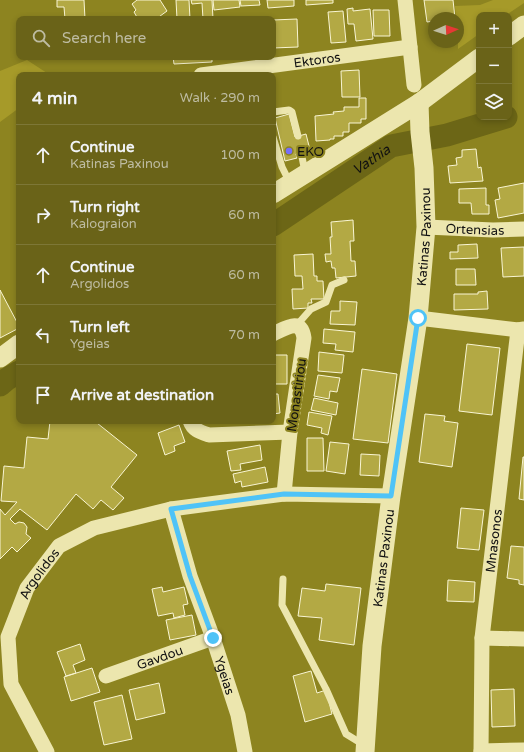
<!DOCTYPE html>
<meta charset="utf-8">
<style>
:root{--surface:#6a6318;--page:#6f6921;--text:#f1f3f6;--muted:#bebca2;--line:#7d7737}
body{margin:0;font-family:"Varela Round",sans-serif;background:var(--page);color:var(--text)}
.controls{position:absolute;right:12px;top:12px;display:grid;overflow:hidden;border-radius:8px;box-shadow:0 2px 6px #0003}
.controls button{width:36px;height:36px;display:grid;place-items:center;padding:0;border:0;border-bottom:1px solid var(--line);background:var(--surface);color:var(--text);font:20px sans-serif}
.compass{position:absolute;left:428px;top:12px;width:36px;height:36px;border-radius:50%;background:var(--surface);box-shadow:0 2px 6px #0003;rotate:87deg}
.stop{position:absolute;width:12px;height:12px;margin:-9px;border:3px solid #4fc3f7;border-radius:50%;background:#fff}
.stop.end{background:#4fc3f7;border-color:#fff;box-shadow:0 1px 4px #0008}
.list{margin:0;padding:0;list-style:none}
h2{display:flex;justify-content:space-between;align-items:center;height:52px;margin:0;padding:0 16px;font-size:17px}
h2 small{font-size:13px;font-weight:400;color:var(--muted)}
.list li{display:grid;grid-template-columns:26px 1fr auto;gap:12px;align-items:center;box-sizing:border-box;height:60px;padding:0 16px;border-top:1px solid var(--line)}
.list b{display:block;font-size:15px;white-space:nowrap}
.list p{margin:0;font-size:13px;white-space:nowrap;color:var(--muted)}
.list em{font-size:13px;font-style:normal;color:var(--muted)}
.icon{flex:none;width:22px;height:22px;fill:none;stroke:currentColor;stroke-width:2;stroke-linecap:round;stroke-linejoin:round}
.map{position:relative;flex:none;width:524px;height:752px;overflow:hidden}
.search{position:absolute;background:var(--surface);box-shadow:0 2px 6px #0003;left:16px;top:16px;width:260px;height:44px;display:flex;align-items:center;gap:10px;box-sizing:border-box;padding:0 14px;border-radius:8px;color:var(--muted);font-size:15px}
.panel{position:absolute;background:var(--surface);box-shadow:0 2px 6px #0003;left:16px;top:72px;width:260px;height:352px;border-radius:8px}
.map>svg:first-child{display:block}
.green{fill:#a69a29}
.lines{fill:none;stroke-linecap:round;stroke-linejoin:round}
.river{stroke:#6c6616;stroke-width:23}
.building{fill:#b3a944;stroke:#f9f5d3}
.service{stroke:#ece6ae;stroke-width:7}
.minor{stroke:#ece6ae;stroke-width:15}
.tertiary{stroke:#ece6ae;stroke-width:19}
.route{stroke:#4fc3f7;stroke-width:5}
.poi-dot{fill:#776efa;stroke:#8d8420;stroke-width:1.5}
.labels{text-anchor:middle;stroke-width:4;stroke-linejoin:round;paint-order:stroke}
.street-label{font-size:13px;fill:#111;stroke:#8d8420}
.poi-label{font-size:13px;fill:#111;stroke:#8d8420;text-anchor:start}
.water-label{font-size:14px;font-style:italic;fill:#111;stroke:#8d8420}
</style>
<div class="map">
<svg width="524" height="752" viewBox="0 0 524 752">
<rect width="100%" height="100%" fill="#8d8420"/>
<path class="green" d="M493,0H524V3L506,15H479V34L458,49V18H456L455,6L480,5Z
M27,60L50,75H19V108L0,122V71Z"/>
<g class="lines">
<g class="river">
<path id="s1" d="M273,225L391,146L447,135L506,117"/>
<path d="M0,385L7,379L19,372"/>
</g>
</g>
<path class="building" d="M57,0H84L85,19H65L64,7H57Z
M137,0H160L167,11L156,19H138L134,12L136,10L132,4Z
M176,0H189L190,19H177Z
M191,0H212L213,19H203L202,3L192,4Z
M213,0H239L240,7L214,10Z
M240,0H259L260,5L241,6Z
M267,0H294V6L268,8Z
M306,0H333V3L306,5Z
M424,0H453L455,18H434V21L427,22Z
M353,8V11L370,9L373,39L356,41L354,24H348L347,9Z
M373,10H389L390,36H374Z
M343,11L346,42L331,43L328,12Z
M297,19L298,47L273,48V20Z
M173,57H212V62L174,64Z
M223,57H250L224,59Z
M359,70L360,97H342L341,71Z
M359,98H366V119H361V123H349V132H343V136H334V139H330V140L316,141L315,116L334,114L333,112L344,111V107H359Z
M289,114L295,137L306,134L310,150L296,154L297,158L285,161L275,118Z
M476,149L478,168L481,167L483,181L450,183L448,166L457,165L456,158L462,157V150Z
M524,183V213L498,218L495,200L500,199L498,188Z
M486,188V205H489V214H472L471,203H459V189Z
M353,220L354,241H350L351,261H355L356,276L336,278L335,268H332L331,261L326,262L325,254H331L330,237H332L331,222Z
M477,244L478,258L450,259V252H458V245Z
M524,247V276L503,277L501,248Z
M313,254L314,276H317V281H323L324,299H311L312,303H308V308L293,309L292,289H303L302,276H295L294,255Z
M456,269H475L476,285H456Z
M0,290L19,326V328L0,338Z
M487,291L488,309L454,310V294H478V292Z
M340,301L357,302L355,325L330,324L331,311H340Z
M324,329L355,332L353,352L335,350L336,344L323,343Z
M467,344L500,348L492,415L459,411Z
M319,352L344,355L342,373L318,371Z
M273,355H287V384H273Z
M362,369L397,374L388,443L353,439Z
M318,375L340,378L337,392L330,391L329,399L314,396Z
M273,394H278L280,413L273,414Z
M314,398L338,403L336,415L311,410Z
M309,412L332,416L328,435L321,433L322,428L307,425Z
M425,414L445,416L444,421L458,423L452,467L419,462Z
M50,421H99L97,423L137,455L111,487L124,498L113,510L101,500L93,509L76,494L47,530L20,509L10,519L15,524L19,522L24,523L27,527L26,534L31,538L17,552L12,547L0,559V509L5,515L17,502L1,501L4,466L24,468L27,437L48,439Z
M179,425L185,442L174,446L175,451L165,455L158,433Z
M307,438H323L324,471H307Z
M330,442L349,444L345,474L326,471Z
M260,445L262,460L240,464L241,470L231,471L227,451Z
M361,454L380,455L379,476L360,475Z
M523,457H524V500L519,499Z
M265,467L268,482L242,487L241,481L235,483L233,474Z
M461,508L484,510L479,550L457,548Z
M511,546L524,547V585L519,584V580L507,578Z
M448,580L475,582L474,602L447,601Z
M326,584L361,588L354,645L319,640L322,618L298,616L302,588L325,591Z
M162,587L163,592L184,587L188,604L183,605L185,615L174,618L173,613L158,616L152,589Z
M192,615L196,635L170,640L166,620Z
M80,644L85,660L73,665L76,673L66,676L57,652Z
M92,668L100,692L71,701L64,677Z
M311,671L317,693L326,690L332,714L305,722L293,676Z
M159,683L165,713L136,720L129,690Z
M514,689L515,726L492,727L491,690Z
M122,695L132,739L104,745L94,702Z"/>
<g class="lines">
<path class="service" d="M273,112L289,110L292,112L298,136
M273,137L282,167L290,183
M301,152L305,172
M296,326L311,309L326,302L332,285L344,280
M283,579L282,605L326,689L346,734L364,745"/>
<g class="minor">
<path d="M405,0L414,85"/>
<path id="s2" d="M201,75L410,47"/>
<path id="s3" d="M426,227L493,230L524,229"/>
<path d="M418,318L518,330L524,329"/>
<path d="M273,334C286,328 301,317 304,338L290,432L284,494"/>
<path d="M190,421C193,430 200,432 209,435L290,432"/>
<path id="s4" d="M171,509L190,576L213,638L238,715L245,752"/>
<path d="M482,638L524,639"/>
<path id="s5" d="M106,676L213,638"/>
<path d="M481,751L524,750"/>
<path id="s6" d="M47,752L11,684L8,637L27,588L59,546L94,528L171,509L284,494L391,496"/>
<path id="s7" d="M481,752L482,638L518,330"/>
</g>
<g class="tertiary">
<path d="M509,36L524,25"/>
<path d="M273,194L419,103L479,58"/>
<path d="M0,358L19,344"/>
<path id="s8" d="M365,752L372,646L391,496L418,318L426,227L424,168L420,132L419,103"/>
</g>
</g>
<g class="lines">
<path class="route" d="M213,638L190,576L171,509L284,494L391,496L418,318"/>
</g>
<circle class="poi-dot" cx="289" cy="151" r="4"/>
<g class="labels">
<g class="street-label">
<text dy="5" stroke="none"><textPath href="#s2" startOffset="117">Ektoros</textPath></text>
<text dy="5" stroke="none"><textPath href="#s3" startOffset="49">Ortensias</textPath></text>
<text dy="5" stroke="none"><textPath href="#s8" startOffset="519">Katinas Paxinou</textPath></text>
<text transform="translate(296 395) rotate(-82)" y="5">Monastiriou</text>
<text dy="5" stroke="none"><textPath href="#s7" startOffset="212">Mnasonos</textPath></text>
<text dy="5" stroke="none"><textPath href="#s8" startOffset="195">Katinas Paxinou</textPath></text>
<text dy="5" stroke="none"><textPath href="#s6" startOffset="195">Argolidos</textPath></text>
<text dy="5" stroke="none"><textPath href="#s5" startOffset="57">Gavdou</textPath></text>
<text dy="5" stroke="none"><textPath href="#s4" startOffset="175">Ygeias</textPath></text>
</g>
<g class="poi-label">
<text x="297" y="156">EKO</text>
</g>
<g class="water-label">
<text dy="5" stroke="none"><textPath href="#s1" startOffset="118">Vathia</textPath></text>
</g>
</g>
</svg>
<div class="controls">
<button>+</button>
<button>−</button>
<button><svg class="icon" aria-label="layers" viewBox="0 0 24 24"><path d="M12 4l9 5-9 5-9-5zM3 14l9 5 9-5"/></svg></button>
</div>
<svg class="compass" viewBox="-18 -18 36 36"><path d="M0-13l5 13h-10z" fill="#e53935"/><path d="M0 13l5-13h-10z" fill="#bebca2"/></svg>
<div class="stop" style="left:418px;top:318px"></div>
<div class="stop end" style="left:213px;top:638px"></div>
<div class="search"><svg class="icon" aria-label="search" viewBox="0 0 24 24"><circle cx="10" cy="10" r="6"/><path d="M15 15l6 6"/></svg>Search here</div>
<section class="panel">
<h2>4 min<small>Walk · 290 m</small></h2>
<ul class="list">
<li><svg class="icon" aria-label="ahead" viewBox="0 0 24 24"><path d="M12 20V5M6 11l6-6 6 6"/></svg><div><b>Continue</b><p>Katinas Paxinou</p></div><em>100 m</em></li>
<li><svg class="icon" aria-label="right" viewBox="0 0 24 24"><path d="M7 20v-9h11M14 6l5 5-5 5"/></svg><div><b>Turn right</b><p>Kalograion</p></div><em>60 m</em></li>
<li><svg class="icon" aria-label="ahead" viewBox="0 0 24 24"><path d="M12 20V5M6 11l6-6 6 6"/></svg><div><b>Continue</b><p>Argolidos</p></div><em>60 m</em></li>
<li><svg class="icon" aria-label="left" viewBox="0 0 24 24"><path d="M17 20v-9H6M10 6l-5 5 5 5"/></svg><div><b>Turn left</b><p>Ygeias</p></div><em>70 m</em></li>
<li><svg class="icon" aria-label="arrive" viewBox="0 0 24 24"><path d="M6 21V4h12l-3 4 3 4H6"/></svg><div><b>Arrive at destination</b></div></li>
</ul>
</section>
</div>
